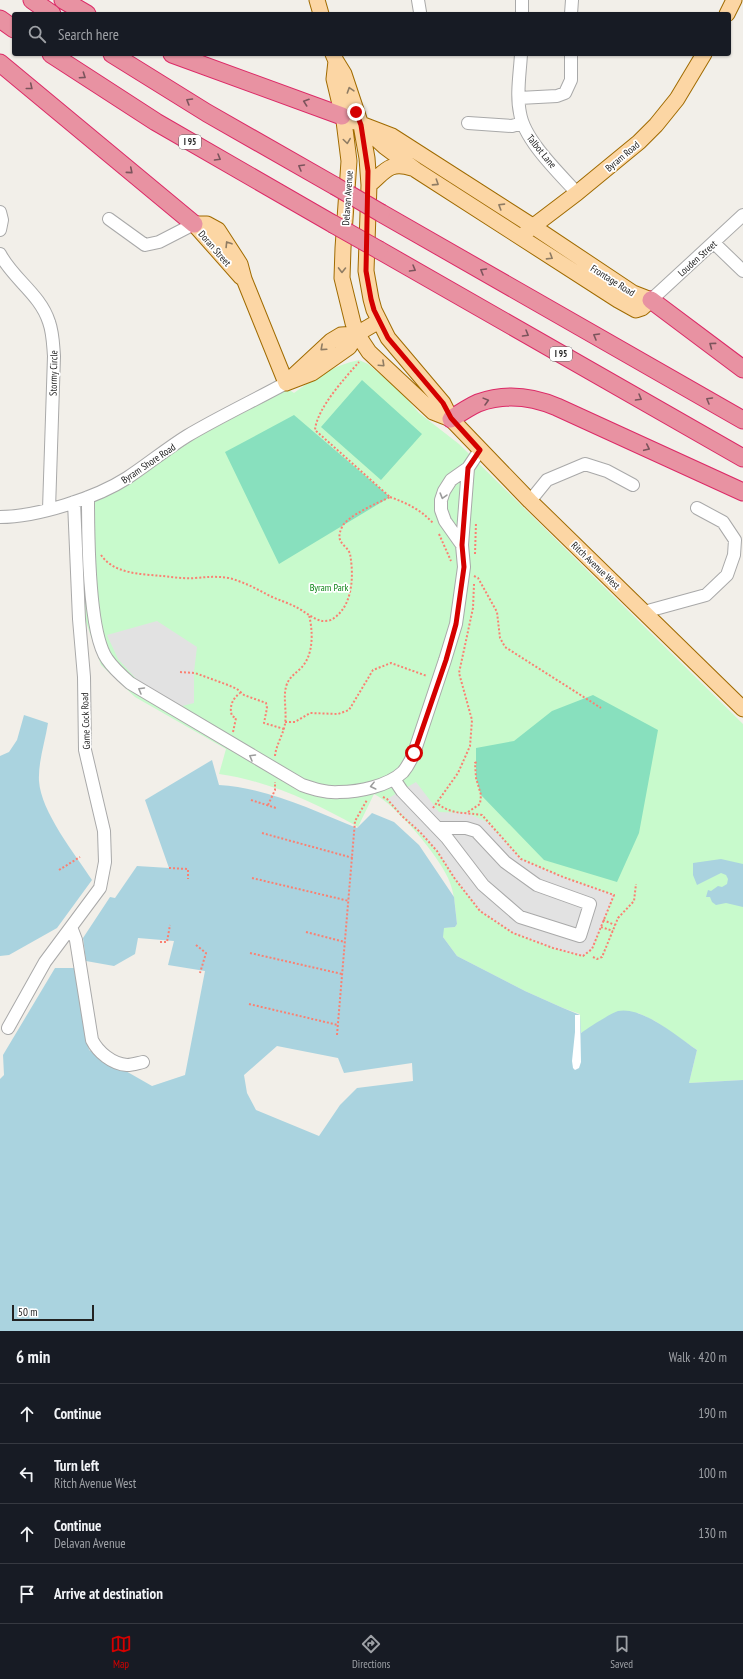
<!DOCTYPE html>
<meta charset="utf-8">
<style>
:root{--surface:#171b24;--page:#20242c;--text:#f1f3f6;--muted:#9ea1a6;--line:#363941;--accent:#d40000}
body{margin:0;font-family:"PT Sans Narrow",sans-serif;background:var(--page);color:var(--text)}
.scale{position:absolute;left:12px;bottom:10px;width:82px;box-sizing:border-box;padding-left:4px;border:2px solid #222;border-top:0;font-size:11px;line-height:14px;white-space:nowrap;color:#222;-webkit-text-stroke:3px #fff;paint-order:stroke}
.stop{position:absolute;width:12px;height:12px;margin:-9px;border:3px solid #d40000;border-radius:50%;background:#fff}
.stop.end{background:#d40000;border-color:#fff;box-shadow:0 1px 4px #0008}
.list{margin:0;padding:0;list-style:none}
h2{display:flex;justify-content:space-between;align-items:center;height:52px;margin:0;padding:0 16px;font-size:17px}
h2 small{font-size:13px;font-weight:400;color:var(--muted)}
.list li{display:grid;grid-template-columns:26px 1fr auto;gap:12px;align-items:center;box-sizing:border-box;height:60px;padding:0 16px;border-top:1px solid var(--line)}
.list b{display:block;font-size:15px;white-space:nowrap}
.list p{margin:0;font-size:13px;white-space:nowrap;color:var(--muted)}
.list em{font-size:13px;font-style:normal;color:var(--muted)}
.icon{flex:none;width:22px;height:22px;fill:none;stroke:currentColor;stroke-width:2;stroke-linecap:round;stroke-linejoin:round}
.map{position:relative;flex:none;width:743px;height:1331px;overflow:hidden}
.search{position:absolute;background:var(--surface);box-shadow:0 1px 3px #0004;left:12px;right:12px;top:12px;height:44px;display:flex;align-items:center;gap:10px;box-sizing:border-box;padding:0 14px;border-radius:4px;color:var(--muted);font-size:15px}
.sheet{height:292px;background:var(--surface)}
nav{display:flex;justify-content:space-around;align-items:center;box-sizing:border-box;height:56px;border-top:1px solid var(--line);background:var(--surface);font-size:11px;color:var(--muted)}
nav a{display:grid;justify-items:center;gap:2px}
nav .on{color:var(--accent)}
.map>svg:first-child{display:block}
.park{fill:#c8facc}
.pitch{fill:#88e0be}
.parking{fill:#e2e2e2}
.water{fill:#aad3df;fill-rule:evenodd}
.pier{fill:#fff}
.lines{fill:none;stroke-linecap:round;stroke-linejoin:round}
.minor-casing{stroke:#a9a9a9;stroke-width:14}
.major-casing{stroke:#a06b00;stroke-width:17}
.highway-casing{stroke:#dc2a67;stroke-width:19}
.path{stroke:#fa8072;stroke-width:2;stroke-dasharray:2 2;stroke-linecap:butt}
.minor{stroke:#fff;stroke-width:12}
.major{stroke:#fcd6a4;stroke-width:15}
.highway{stroke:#e892a2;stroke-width:17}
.highway-bridge-casing{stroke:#dc2a67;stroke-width:19;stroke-linecap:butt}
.highway-bridge{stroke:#e892a2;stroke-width:17}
.oneway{stroke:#7b545c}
.oneway2{stroke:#8f7c63}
.oneway3{stroke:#9c9c9c}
.route{stroke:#d40000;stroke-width:5}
.labels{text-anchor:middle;stroke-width:3.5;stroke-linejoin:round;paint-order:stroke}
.shield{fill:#fff;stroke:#646464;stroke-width:1}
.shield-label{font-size:9px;font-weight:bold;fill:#222}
.street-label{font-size:10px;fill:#222;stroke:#fff}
.park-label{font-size:10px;fill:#0c8416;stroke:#fff}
</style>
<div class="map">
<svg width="743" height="1331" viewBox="0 0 743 1331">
<rect width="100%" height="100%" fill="#f2efe9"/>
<path class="park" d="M359,360L368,364L400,391L419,413L459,444L743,724V1080L689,1083L697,1050L655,1021L638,1013L580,1033V1014L563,1008L525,991L457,956L443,937V928L455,927L457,924C455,908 455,893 448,878C438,855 396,805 374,794L358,827C315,803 269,781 219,774L226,749L135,697L101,665L86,622L80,511L97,500L124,487L176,450L203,434L288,389L294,393C314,378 334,365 359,360Z"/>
<path class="pitch" d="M362,380L422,434L381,480L321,427Z
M294,415L390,497L279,564L225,452Z
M593,695L658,730L639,833L617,882L544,860L481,795L476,778V748L514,741L552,711Z"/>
<path class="parking" d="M157,621L197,647L194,672V703L182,706L140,683L118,659L107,635Z
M416,782L439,812L467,813L487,822L521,859L563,877L614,895L592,949L583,956L555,949L513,933L480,911L455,879L437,851L387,799Z"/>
<path class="water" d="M24,715L48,723C45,742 38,762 39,781C41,812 75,854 92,880L57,928L9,955L0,956V756L9,752L17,740Z
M212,760L219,785C268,788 312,810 357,828L372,813L394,822L419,845L454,897L457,924L455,927L444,928L443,937L457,956L525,991L563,1008L580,1015L581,1033C588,1028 611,1013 618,1011C642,1006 678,1037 697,1050L689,1083L743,1080V1331H0V1079L4,1075L3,1055L55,968H76L89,1050L152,1086L185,1075L205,971L168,965L174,941L138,938L135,954L114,966L86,961L83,938L110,897L115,898L137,866L169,868L145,800ZM277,1046L338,1058L344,1073L412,1063L413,1081L357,1088L340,1105L319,1136L256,1110L247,1093L244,1075Z
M721,859L743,864V907L726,903L716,905L712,902L710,897H706L708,890L711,891L718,886L722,887L727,884L728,879L726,875L721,873L697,885L693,875V863Z"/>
<path class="pier" d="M575,1015H580L581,1062L579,1068L575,1070L573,1068L572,1061L575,1032Z"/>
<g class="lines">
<defs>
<path id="minor" d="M418,0L420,12
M522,14V0
M571,14L572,0
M521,54C520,73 516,95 520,113C524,140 559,173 577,193
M519,98L557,96L565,93L571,80V54
M468,123L512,126L522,123
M0,212L2,220L0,230
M109,219L145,245L159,242L194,224
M714,243L743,271
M0,254C13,279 40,294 49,322C53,333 53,344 54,356L49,509
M651,300L743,215
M88,497C88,532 88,632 107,659C113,668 122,676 130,683L302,785C314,789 326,793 339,792C359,792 388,786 403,772C408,766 411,760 414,753L445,660L456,624L464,567L462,545L445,521L441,510V500L444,491L451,480L468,468L480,450
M530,501L547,480L585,464L607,471L633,485
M0,517C37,517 96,498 127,478C147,465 166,449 187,436C219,417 253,401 286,383
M462,545L468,468
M644,612L706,595L727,575L734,555L735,540L723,522L697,508
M394,779L402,791L447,838L483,885L520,917L580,936L590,904L537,885L505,862L476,831L466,828H438
M71,927L76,940L92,1040C98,1052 112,1064 127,1065C132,1065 138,1063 143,1062
M8,1028L45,962L100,888L105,862L104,831L85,750L84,677L79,619L74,502"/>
<path id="major" d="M317,0L321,14
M727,14L734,0
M333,54L336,61L344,74L361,125L367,158L369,185L366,271L371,299L374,310L388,338L443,403L451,419L530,501L743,709
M336,61L334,79L344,121L349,161L343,248L342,278L353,323L357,334L369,352L433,412L451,419
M353,121L392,136L534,227L633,293L651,300L642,308L636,310L618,300L416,170L385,147L361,125
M369,185C385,172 388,161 412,168
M194,224H207L218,230L240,264L244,279L286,383
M194,224L241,277
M527,231L577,193L639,142L656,125L677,99L704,54
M289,380L331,341L341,335L357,334
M286,383L312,373L349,347L357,334L379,321"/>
<path id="highway" d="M32,0L52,14
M63,0L87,14
M0,19L14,29
M51,54L156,122L333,224
M112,54L207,113L335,186
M172,54L342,116
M0,63L194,224
M381,213L743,420
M379,250L743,458
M651,300L743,369
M451,419C460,413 469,407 478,403C505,393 531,396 557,407L743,492"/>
</defs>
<use href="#minor" class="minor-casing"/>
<use href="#major" class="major-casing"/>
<use href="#highway" class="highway-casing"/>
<path class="path" d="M390,497C407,503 421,510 433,523
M439,534L451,561
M475,554L476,522
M101,555C114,574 141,574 162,576C173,577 184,579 195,578C207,577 217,576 229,578C244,582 257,589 270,596C279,600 288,603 296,607C304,611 313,619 322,621C326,621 331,621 334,618C353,605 354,575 350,554C347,544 334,544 342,527C348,515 378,503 390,497L315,430C317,408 345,378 359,362
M474,576L478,578L497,612L500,638L505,647L601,708
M180,672L195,673L228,685L237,689L244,695L266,703L267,708L264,723L284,729
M285,722H295L310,713L338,714L349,710L373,670L391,663L427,676
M233,732L236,718L232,716C229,707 232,699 240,693
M275,756C276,745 283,735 285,724C287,711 283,698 286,687C288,678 295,674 301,668C314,655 313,631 309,615
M383,797L387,799L402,816L420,832L437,851L455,879L480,911L513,933L553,948L583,956L592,949L614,895L563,877L521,859L482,815C464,812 451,815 437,803
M251,800L276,808
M268,805L275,790V782
M433,808L458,773L470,746L472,720L459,673L473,608L474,584
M468,812L480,804L481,795L476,778L475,763L477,762
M262,833L353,858
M169,868L188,869V879
M59,870L80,857
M252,878L349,901
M603,920L615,925
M601,927L613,931
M306,932L345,942
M160,942H167L170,925
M196,945L206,953L200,973
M250,953L342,974
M593,957L597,959L602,957L618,918L634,901L636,884
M249,1004L338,1025
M337,1035L355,821L367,800"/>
<use href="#minor" class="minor"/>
<use href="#major" class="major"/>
<use href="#highway" class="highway"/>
<defs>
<path id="highway-bridge" d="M335,186L381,213
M333,224L379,250"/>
</defs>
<use href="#highway-bridge" class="highway-bridge-casing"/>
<use href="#highway-bridge" class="highway-bridge"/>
</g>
<defs><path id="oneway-chevron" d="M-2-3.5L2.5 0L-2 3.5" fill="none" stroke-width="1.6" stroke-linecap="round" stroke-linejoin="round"/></defs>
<g class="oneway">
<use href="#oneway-chevron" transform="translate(83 76) rotate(34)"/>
<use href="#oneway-chevron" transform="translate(30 87) rotate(39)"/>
<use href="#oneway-chevron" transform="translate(189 101) rotate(-149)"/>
<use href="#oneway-chevron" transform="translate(306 102) rotate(-161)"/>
<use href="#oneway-chevron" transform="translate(218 158) rotate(30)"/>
<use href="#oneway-chevron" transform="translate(301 167) rotate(-150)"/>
<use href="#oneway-chevron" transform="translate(130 171) rotate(40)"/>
<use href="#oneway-chevron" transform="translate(413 269) rotate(30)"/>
<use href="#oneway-chevron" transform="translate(483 271) rotate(-150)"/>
<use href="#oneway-chevron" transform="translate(526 334) rotate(30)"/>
<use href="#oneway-chevron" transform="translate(596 336) rotate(-150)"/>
<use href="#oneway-chevron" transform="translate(712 345) rotate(-143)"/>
<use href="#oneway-chevron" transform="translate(639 398) rotate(30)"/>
<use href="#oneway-chevron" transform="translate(709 400) rotate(-150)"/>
<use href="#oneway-chevron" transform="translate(486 401) rotate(-15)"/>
<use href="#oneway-chevron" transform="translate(647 448) rotate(25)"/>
</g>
<g class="oneway2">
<use href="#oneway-chevron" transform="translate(350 90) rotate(-108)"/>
<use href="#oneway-chevron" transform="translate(347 141) rotate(82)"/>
<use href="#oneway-chevron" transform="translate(436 183) rotate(33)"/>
<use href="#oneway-chevron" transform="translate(501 206) rotate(-148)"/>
<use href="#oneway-chevron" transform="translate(228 244) rotate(-122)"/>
<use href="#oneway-chevron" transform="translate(550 257) rotate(32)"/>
<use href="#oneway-chevron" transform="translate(342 270) rotate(91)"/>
<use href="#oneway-chevron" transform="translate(323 348) rotate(138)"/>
<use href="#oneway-chevron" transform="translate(382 364) rotate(43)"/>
</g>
<g class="oneway3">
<use href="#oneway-chevron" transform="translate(443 496) rotate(106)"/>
<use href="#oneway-chevron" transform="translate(141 690) rotate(-150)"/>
<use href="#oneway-chevron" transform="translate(252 757) rotate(-150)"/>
<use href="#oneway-chevron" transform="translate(373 786) rotate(166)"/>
</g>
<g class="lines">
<path class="route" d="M356,112L361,125L368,171L366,271L371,299L374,310L388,338L443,403L451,418L480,450L468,468L462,545L464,567L456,624L446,660L414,753"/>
</g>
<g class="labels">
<g class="shield">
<rect x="179" y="135" width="22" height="14" rx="3"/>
<rect x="550" y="347" width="22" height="14" rx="3"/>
</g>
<g class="shield-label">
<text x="190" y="145">I 95</text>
<text x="561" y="357">I 95</text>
</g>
<g class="street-label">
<text transform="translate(542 151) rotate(51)" y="4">Talbot Lane</text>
<text transform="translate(622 156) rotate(-40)" y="4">Byram Road</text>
<text transform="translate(347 198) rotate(-86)" y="4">Delavan Avenue</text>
<text transform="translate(215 248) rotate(49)" y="4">Doran Street</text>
<text transform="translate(697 258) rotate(-42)" y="4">Louden Street</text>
<text transform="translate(613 280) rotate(32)" y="4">Frontage Road</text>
<text transform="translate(53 373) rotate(-89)" y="4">Stormy Circle</text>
<text transform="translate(148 463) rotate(-34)" y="4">Byram Shore Road</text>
<text transform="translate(596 565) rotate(44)" y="4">Ritch Avenue West</text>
<text transform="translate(85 721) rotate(-92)" y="4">Game Cock Road</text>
</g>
<g class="park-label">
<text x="329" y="591">Byram Park</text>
</g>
</g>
</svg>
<div class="scale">50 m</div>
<div class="stop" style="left:414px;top:753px"></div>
<div class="stop end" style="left:356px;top:112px"></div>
<div class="search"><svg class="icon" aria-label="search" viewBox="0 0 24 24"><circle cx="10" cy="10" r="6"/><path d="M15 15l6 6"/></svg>Search here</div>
</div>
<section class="sheet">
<h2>6 min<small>Walk · 420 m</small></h2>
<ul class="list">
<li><svg class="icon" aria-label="ahead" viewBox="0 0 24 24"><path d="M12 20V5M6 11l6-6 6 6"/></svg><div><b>Continue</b></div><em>190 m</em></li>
<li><svg class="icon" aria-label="left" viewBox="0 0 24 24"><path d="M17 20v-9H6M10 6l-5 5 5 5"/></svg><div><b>Turn left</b><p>Ritch Avenue West</p></div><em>100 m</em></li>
<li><svg class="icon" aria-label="ahead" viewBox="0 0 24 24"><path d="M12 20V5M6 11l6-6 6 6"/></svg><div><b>Continue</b><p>Delavan Avenue</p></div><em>130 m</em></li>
<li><svg class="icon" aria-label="arrive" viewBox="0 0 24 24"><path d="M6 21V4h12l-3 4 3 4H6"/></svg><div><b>Arrive at destination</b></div></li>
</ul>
</section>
<nav>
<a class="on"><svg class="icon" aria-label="map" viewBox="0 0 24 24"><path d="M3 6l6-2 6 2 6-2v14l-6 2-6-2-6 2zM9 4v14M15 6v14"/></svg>Map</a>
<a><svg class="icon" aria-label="directions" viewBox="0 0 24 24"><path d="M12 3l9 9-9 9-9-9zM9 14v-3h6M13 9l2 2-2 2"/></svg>Directions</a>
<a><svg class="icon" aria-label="saved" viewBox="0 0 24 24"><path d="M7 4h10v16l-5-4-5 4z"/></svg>Saved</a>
</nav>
